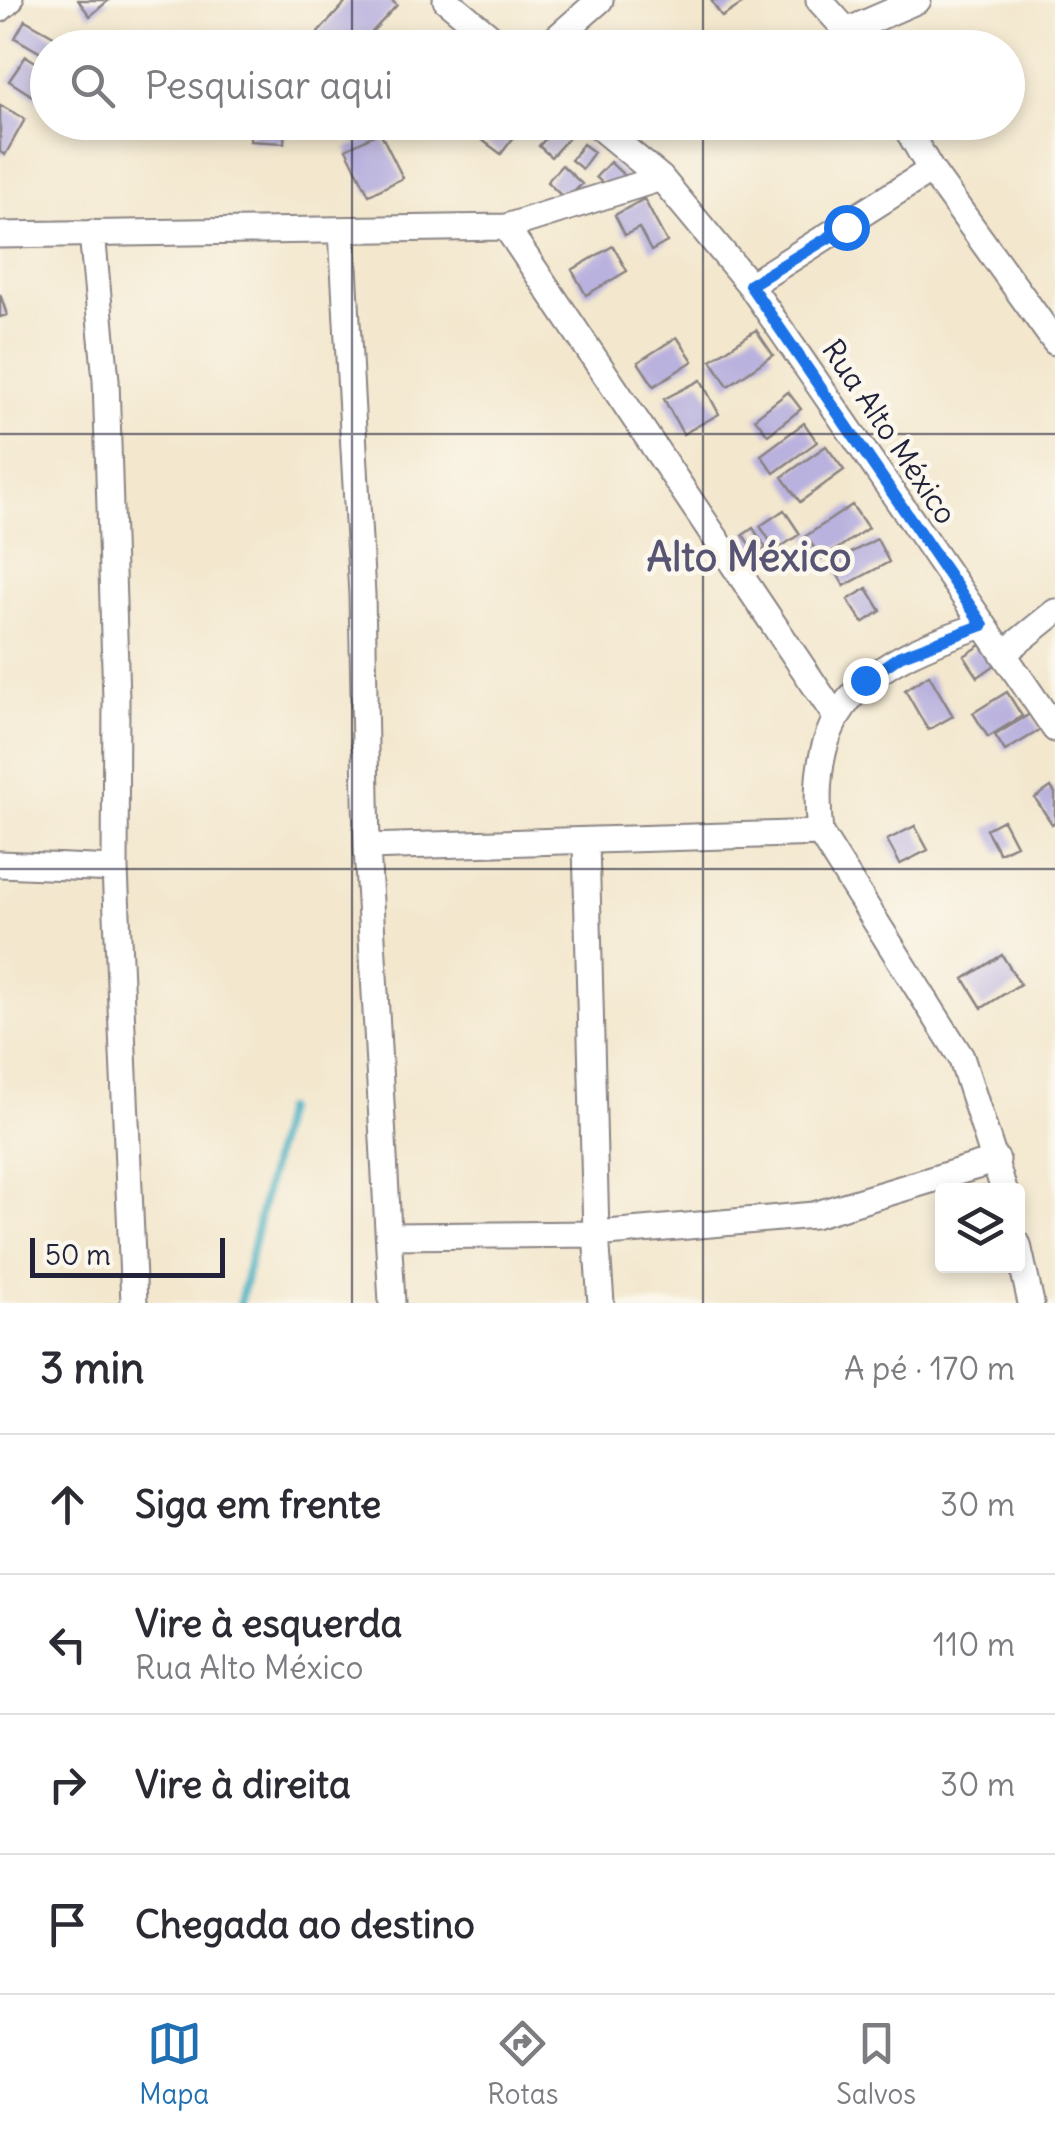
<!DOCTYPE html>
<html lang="pt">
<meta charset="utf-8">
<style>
:root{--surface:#fff;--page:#f2f2f3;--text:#2b2b33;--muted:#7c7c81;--line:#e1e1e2;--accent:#1f6fb2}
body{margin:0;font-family:Delius,sans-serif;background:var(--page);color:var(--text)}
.controls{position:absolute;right:30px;bottom:30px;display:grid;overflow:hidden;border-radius:10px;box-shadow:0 5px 15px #0003}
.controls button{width:90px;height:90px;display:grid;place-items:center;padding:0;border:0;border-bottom:2px solid var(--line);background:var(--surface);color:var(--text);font:50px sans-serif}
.scale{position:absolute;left:30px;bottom:25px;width:195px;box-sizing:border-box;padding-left:10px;border:5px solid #22223b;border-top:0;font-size:28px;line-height:35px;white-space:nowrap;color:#22223b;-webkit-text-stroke:8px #fbf7ec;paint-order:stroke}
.stop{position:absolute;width:30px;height:30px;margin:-22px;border:8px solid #1a73e8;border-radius:50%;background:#fff}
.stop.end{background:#1a73e8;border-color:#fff;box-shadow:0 2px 10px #0008}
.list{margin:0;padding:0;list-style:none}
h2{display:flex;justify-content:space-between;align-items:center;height:130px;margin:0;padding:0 40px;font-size:42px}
h2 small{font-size:32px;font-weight:400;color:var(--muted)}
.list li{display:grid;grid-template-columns:65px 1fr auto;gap:30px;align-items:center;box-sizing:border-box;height:140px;padding:0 40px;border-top:2px solid var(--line)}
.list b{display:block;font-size:38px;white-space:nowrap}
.list p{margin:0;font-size:32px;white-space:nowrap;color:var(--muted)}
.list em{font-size:32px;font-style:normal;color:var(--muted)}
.icon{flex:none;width:55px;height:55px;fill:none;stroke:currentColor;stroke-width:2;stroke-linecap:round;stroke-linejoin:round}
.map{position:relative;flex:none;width:1055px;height:1303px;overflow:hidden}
.search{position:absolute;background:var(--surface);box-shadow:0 5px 15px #0003;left:30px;right:30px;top:30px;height:110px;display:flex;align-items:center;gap:25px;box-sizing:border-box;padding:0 35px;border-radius:55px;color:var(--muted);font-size:38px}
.sheet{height:690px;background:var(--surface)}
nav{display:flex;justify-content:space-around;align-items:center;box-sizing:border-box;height:140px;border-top:2px solid var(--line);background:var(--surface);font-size:28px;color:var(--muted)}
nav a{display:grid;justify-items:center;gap:5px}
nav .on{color:var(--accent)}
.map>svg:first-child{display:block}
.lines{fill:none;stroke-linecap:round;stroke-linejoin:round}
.stream{stroke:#40adbf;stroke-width:8}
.building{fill:#bab2de}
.street-casing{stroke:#8a8484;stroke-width:29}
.street{stroke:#fff;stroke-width:25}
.route{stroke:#1a73e8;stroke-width:12}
.grid{fill:none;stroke:#22223b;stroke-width:2.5;stroke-opacity:0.55}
.labels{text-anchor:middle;stroke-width:9;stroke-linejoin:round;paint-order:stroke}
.street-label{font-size:30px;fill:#22223b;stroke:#fbf7ec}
.district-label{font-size:40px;font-weight:bold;fill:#575474;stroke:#fbf7ec}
</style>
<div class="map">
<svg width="1055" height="1303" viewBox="0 0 1055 1303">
<rect width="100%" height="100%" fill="#fbf7ec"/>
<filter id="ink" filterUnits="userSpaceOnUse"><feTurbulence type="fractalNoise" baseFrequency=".01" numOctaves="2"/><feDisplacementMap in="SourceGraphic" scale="20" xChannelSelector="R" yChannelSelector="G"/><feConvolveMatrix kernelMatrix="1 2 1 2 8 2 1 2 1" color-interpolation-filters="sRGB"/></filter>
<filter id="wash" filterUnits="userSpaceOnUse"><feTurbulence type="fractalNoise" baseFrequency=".0048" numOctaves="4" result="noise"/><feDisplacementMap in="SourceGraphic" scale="40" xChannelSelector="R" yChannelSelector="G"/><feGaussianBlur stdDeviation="2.25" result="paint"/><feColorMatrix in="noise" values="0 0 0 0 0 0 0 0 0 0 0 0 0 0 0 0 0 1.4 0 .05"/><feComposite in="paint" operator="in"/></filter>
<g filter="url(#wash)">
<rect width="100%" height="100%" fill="#f3e7cd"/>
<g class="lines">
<path class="stream" d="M240,1303L284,1109"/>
</g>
<g id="blocks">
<path class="building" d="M78,0H109L90,16Z
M348,0H391L397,5L357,48H304Z
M711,0H748L722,17Z
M25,20L75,48H48V57L15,38Z
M26,56L48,70V106L9,81Z
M0,105L25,119L5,155L0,152Z
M251,122H285L284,143L250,141Z
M483,122H504L517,133L501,154L474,134Z
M561,122L573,133L551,157L539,146Z
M380,132L403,178L369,195L346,149Z
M583,144L594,152L582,169L571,160Z
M610,162L626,177L612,192L596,177Z
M562,165L582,184L566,200L547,182Z
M644,199L667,242L651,251L639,228L625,235L615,215Z
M613,246L627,271L586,295L572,270Z
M0,294L7,315L0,317Z
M756,330L773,355L728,386L711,360Z
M677,337L693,361L654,386L638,362Z
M701,380L719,414L683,434L664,399Z
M788,392L801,409L768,435L755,418Z
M804,423L817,442L774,473L761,455Z
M826,446L844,470L800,502L782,477Z
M852,505L868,528L822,559L806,536Z
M784,510L800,534L776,550L760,526Z
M753,528L766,548L756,554L743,535Z
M877,539L889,562L844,586L831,563Z
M867,588L881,611L863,623L848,600Z
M981,645L995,665L978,677L964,656Z
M929,675L953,716L928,730L905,690Z
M1007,692L1022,716L988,737L973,713Z
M1030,714L1040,730L1005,751L995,735Z
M1051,787L1055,793V822L1052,824L1035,798Z
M1003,820L1016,845L999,853L986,829Z
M915,826L928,850L900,864L887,840Z
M1002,955L1020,984L982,1008L964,979Z"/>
</g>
</g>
<g filter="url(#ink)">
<use href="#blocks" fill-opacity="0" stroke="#8a8484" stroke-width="2.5"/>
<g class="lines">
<defs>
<path id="street" d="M446,0L504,48
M819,0L847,31L857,48
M0,9L10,0
M847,31L918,0
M545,48L600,0
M593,122L661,178L750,285L1055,729
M903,122L931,170L1055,342
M506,227L836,717
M342,230L362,595L367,847L392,1303
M92,233L106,380L116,699L115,869L134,1303
M0,235L506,227L661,178
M750,285L931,170
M983,625C870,662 806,702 820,833L961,1057L1004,1190
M1003,654L1055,612
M586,843L596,1234L601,1303
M367,847L820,833
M0,864L115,869
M390,1236L596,1234L814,1215L997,1160
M1018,1245L1031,1303"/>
</defs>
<use href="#street" class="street-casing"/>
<use href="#street" class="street"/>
</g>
</g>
<g class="lines" filter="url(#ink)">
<path class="route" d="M846,227L750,285L983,625L900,656L865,680"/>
</g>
<path class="grid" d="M352,0V48M703,0V48M352,122V1303M703,122V1303M0,434H1055M0,869H1055"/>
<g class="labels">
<g class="street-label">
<text transform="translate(889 432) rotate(56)" y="10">Rua Alto México</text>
</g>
<g class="district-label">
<text x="749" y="571">Alto México</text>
</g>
</g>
</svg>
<div class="controls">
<button><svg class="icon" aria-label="layers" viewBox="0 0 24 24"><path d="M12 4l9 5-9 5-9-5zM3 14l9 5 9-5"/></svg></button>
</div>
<div class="scale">50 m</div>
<div class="stop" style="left:846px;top:227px"></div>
<div class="stop end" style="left:865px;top:680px"></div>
<div class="search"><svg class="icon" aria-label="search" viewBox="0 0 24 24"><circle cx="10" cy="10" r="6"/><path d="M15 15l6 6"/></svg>Pesquisar aqui</div>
</div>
<section class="sheet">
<h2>3 min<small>A pé · 170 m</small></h2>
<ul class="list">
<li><svg class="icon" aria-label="ahead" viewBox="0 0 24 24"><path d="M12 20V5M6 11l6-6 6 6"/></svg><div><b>Siga em frente</b></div><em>30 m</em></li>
<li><svg class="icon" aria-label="left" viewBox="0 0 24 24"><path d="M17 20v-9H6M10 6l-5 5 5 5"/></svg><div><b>Vire à esquerda</b><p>Rua Alto México</p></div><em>110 m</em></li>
<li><svg class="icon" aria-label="right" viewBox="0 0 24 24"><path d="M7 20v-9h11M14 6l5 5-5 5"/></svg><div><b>Vire à direita</b></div><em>30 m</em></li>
<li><svg class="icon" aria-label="arrive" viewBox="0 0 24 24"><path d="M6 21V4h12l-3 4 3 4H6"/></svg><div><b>Chegada ao destino</b></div></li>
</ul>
</section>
<nav>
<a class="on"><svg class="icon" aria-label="map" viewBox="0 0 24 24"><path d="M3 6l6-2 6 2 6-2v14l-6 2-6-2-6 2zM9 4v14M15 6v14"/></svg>Mapa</a>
<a><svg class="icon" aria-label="directions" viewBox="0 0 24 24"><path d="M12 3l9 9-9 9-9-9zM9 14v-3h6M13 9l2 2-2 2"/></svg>Rotas</a>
<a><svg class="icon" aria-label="saved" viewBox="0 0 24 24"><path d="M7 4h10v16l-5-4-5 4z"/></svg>Salvos</a>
</nav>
